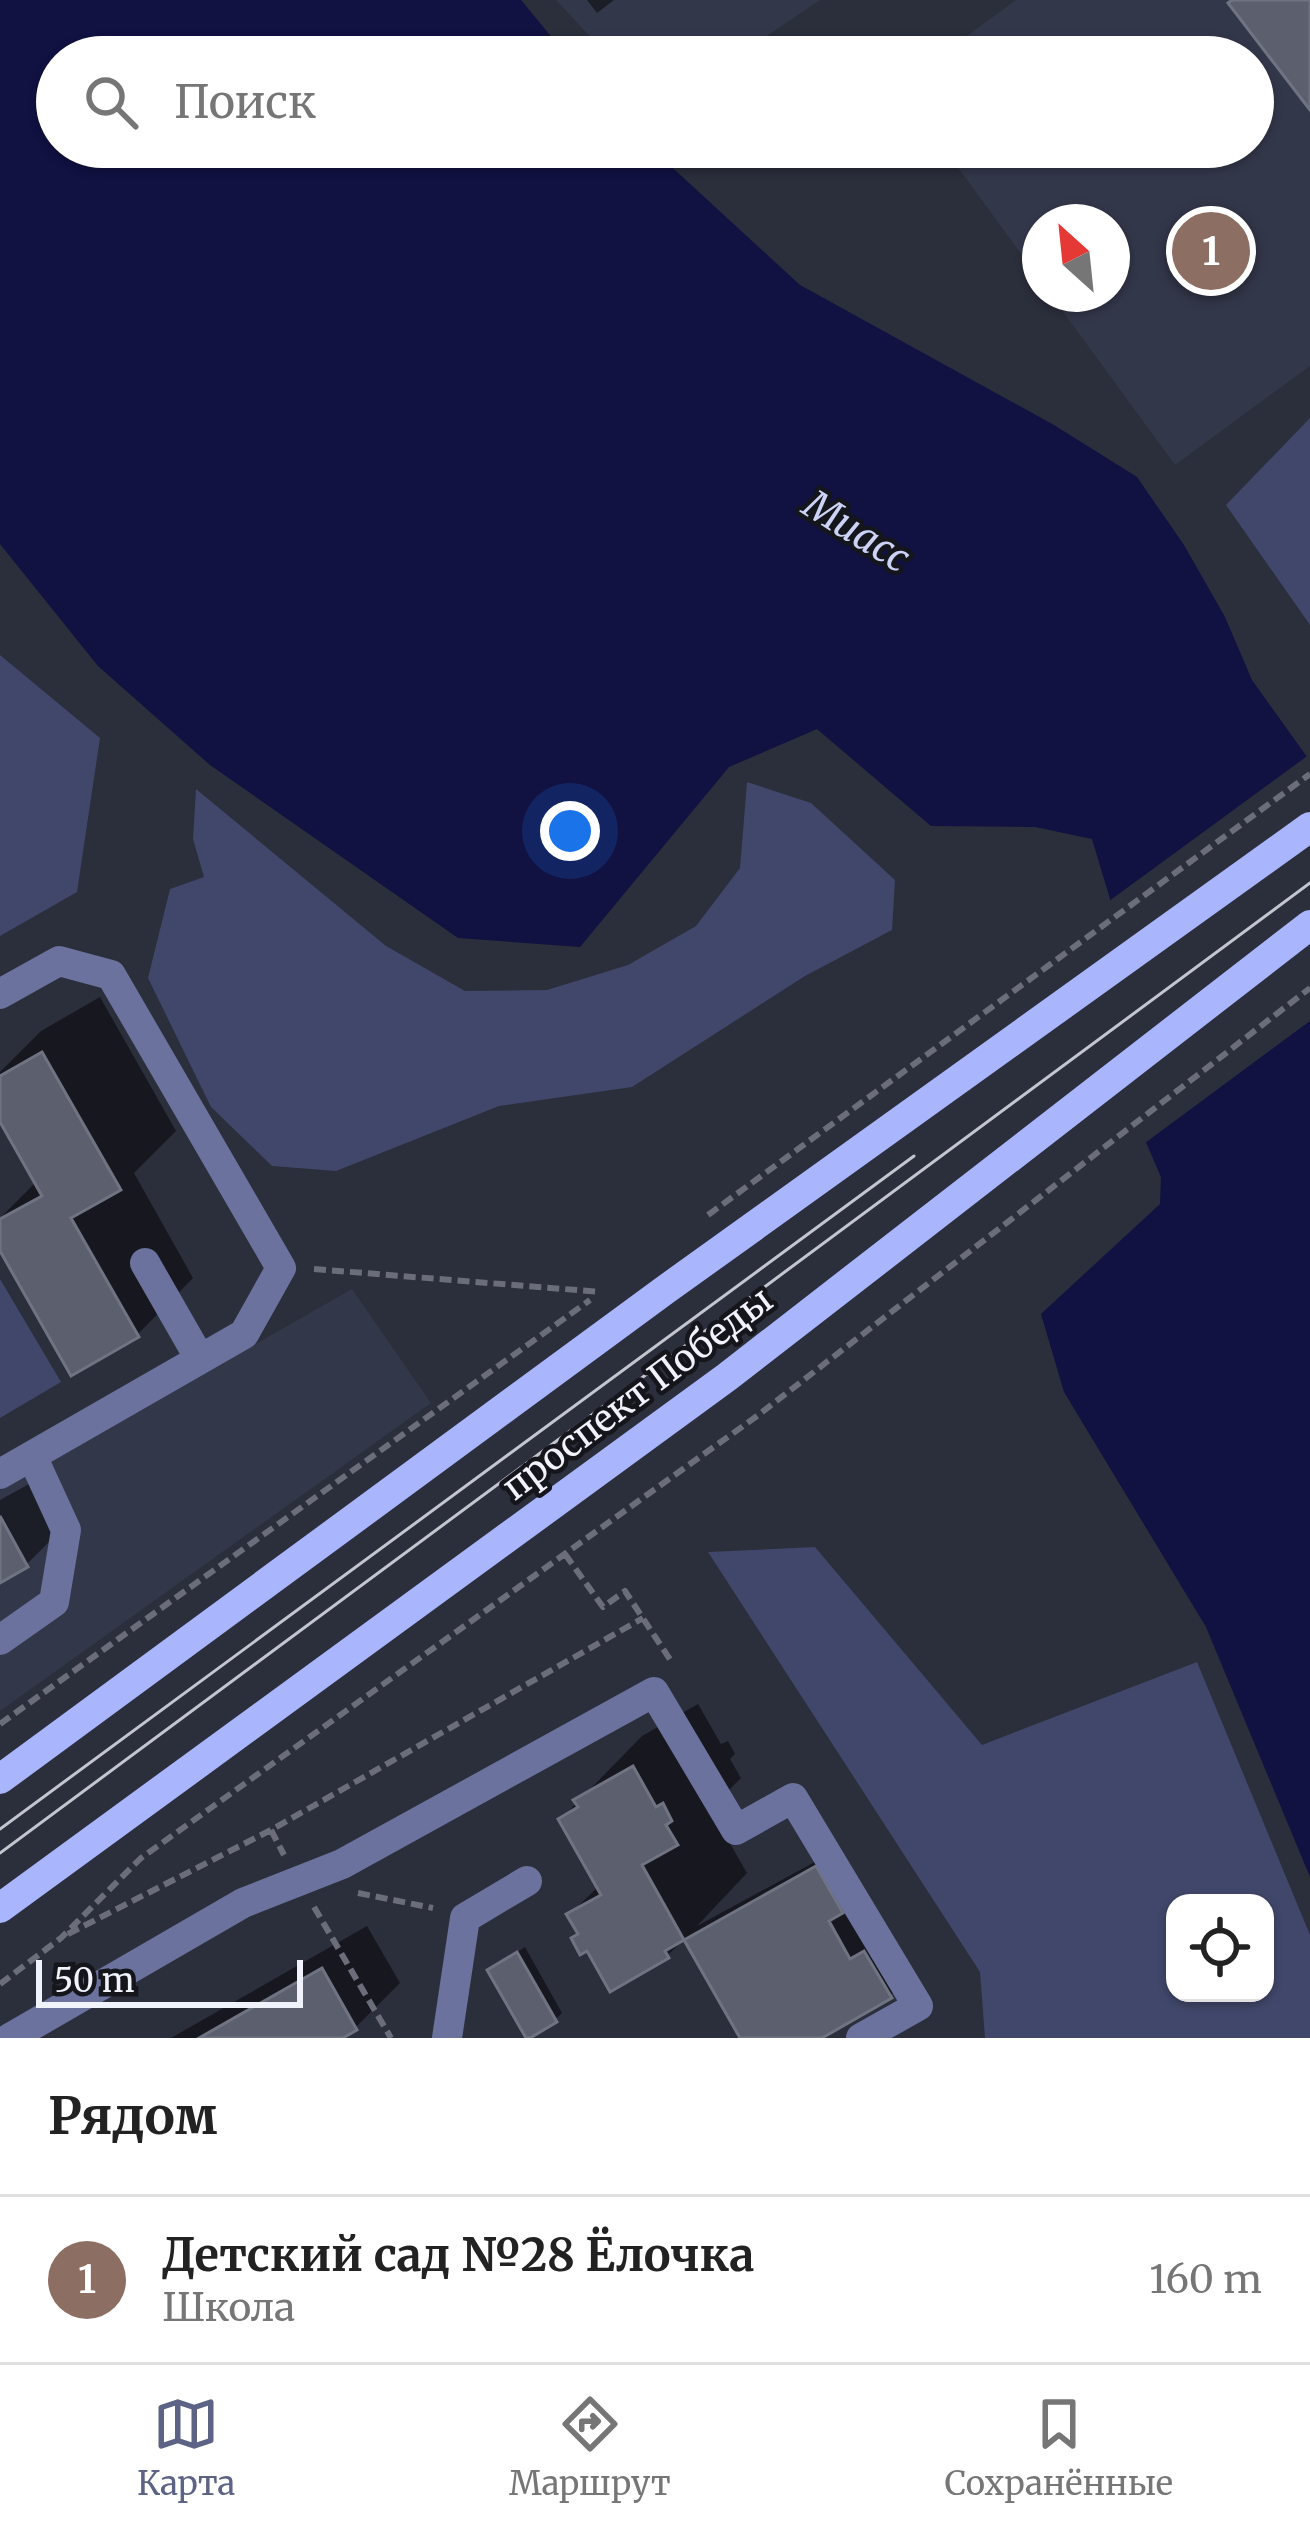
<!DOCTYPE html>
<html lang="ru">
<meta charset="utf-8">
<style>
:root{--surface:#fff;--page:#f6f6f6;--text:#222;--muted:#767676;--line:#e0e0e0;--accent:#5c6384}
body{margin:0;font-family:Merriweather,serif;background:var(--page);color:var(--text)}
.controls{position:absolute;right:36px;bottom:36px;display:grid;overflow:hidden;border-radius:24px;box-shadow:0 3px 9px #0004}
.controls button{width:108px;height:108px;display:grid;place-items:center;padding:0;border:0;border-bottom:3px solid var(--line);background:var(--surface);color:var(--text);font:60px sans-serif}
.compass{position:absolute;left:1022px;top:204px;width:108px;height:108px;border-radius:50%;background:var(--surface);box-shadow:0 3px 9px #0004;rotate:333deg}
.scale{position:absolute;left:36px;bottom:30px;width:267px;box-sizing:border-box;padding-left:12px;border:6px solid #f1f3fc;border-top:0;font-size:33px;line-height:42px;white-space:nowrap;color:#f1f3fc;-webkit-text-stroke:9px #15161c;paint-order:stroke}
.you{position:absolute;left:570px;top:831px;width:42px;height:42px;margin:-30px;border:9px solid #fff;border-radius:50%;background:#1a73e8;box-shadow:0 0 0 18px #1a73e833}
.badge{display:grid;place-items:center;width:78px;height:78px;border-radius:50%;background:var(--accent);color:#fff;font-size:39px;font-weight:700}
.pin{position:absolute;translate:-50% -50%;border:6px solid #fff;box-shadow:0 3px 12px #0006}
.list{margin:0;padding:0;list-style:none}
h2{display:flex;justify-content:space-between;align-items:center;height:156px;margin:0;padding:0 48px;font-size:51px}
h2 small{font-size:39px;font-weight:400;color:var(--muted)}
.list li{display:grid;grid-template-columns:78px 1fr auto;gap:36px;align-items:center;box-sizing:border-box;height:168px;padding:0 48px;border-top:3px solid var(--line)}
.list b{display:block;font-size:45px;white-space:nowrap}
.list p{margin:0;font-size:39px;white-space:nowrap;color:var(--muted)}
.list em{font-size:39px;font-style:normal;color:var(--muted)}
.icon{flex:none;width:66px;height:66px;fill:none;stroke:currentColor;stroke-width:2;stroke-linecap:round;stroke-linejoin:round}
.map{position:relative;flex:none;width:1310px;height:2038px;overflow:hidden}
.search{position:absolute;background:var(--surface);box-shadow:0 3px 9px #0004;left:36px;right:36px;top:36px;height:132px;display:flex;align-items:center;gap:30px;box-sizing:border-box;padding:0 42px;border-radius:66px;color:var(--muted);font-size:45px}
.sheet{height:324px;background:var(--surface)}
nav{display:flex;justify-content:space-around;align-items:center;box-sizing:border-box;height:168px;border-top:3px solid var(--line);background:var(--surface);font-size:33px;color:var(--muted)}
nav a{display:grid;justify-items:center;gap:6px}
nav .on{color:var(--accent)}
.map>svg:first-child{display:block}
.built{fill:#33374a}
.green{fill:#41476a;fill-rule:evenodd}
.water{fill:#111142}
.pier{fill:#2b2e3b}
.shadow{fill:#0007}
.building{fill:#5b5f6e;stroke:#6f7382;stroke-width:3}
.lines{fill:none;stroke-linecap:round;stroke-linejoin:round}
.path{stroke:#6b6e7a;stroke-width:6;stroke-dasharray:12 6;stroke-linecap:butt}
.minor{stroke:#6a729d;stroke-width:30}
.major{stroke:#a9b6fd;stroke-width:30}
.tram{stroke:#c3c5cf;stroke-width:3}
.labels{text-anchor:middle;stroke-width:9;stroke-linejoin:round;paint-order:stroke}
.street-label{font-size:36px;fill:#f1f3fc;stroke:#15161c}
.water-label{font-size:39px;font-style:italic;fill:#ccd3f5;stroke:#15161c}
</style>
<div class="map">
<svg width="1310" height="2038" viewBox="0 0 1310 2038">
<rect width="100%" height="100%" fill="#2b2e3b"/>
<path class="built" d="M556,0H820L736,57H609Z
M1016,0H1310V366L1175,465L1050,294H1112V222H1040V280L943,147H1253V57H938Z
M352,1289L431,1403L0,1711V1490Z"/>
<path class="green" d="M1310,418V625L1226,505Z
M0,655L100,738L77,892L0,936Z
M747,782L811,803L895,880L892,930L805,976L632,1087L499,1106L336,1171L272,1166L211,1107L148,978L170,889L204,877L193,839L196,789L386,946L465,991L547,990L628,965L696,926L740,868Z
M0,1279L61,1382L0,1418Z
M815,1547L982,1745L1197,1662L1310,1935V2038H985L980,1972L708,1552ZM1175,1903H1265V1993H1175Z"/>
<path class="water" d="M0,0H521L568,57H57V147H650L800,285L1054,425L1137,477L1184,545L1225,617L1252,680L1310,761V1877L1206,1627L1064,1392L1041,1314L1160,1204L1161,1177L1136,1119L1120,932L1092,839L1035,827L931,826L817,729L729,767L580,947L458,938L210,765L98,666L0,544Z"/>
<path class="pier" d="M1310,754V1021L1141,1146L1131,1120L1114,933L1105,904Z"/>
<path class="shadow" d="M587,0H614L597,13Z
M100,997L176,1131L134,1173L193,1278L137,1335L0,1244V1218L37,1181L0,1116V1072L41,1031Z
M31,1483L59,1532L27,1564L0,1579V1500Z
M698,1704L721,1744L728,1741L735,1754L730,1759L741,1778L710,1809L747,1873L697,1926L833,1852L906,1980L890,1996L816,2038H743L686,1937L667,1956L581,1933L570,1914L599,1886L561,1819L642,1736Z
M367,1926L400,1983L356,2027L337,2038H171Z
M525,1947L562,2013L555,2020L490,1970Z"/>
<path class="building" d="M1232,0H1310V110L1228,3Z
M42,1052L121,1190L71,1218L139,1337L71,1376L0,1251V1219L42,1196L0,1122V1076Z
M0,1516L28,1567L0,1583Z
M633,1766L656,1807L663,1803L672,1821L666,1825L678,1845L642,1865L684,1940L665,1951L669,1958L610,1992L587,1951L580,1955L571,1938L578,1934L566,1914L601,1895L558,1819L578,1807L573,1800Z
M816,1866L843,1913L829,1921L850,1959L864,1951L892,1998L822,2038H740L684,1940Z
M517,1952L557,2022L530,2038H526L487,1970Z
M322,1968L357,2030L343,2038H199Z"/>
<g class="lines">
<path class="path" d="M708,1215L1310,774
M314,1269L601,1292
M565,1554L603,1607L625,1591L673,1664
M0,1724L590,1300
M271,1830L284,1855
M358,1893L433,1908
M314,1907L391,2038
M68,1934L271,1830L643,1618
M0,1984L61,1938L141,1858L757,1416L1310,988"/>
<path class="minor" d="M0,994L59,961L111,975L281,1268L244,1334L0,1474
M145,1263L200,1359
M0,1640L54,1602L66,1530L32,1456
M10,2038L243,1903L342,1864L654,1692L736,1830L793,1798L918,2006L861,2038
M447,2038L465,1918L527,1881"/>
<path class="major" d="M0,1779L665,1290L1310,827
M0,1908L727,1377L1310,925"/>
<path class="tram" d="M0,1829L914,1156
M0,1853L1310,883"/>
</g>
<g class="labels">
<g class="street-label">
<text transform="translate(637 1393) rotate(-37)" y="13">проспект Победы</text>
</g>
<g class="water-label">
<text transform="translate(857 531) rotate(32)" y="14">Миасс</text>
</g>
</g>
</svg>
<div class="controls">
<button><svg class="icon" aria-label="locate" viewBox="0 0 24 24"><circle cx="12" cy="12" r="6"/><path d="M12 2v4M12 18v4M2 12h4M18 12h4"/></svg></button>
</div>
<svg class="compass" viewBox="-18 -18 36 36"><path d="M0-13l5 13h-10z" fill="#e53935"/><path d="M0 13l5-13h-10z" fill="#767676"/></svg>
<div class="scale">50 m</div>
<div class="you"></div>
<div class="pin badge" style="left:1211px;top:251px;background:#8d6e63">1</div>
<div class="search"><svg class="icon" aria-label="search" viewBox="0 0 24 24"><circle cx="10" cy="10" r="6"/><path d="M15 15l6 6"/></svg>Поиск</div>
</div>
<section class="sheet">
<h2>Рядом<small></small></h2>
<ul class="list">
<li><span class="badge" style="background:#8d6e63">1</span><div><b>Детский сад №28 Ёлочка</b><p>Школа</p></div><em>160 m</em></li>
</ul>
</section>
<nav>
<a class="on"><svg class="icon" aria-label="map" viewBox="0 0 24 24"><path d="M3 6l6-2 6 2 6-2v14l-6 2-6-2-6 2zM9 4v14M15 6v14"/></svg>Карта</a>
<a><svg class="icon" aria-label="directions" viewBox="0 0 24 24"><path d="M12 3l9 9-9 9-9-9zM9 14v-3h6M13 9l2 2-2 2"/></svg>Маршрут</a>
<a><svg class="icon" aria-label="saved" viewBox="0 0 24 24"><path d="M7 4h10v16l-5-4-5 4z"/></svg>Сохранённые</a>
</nav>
